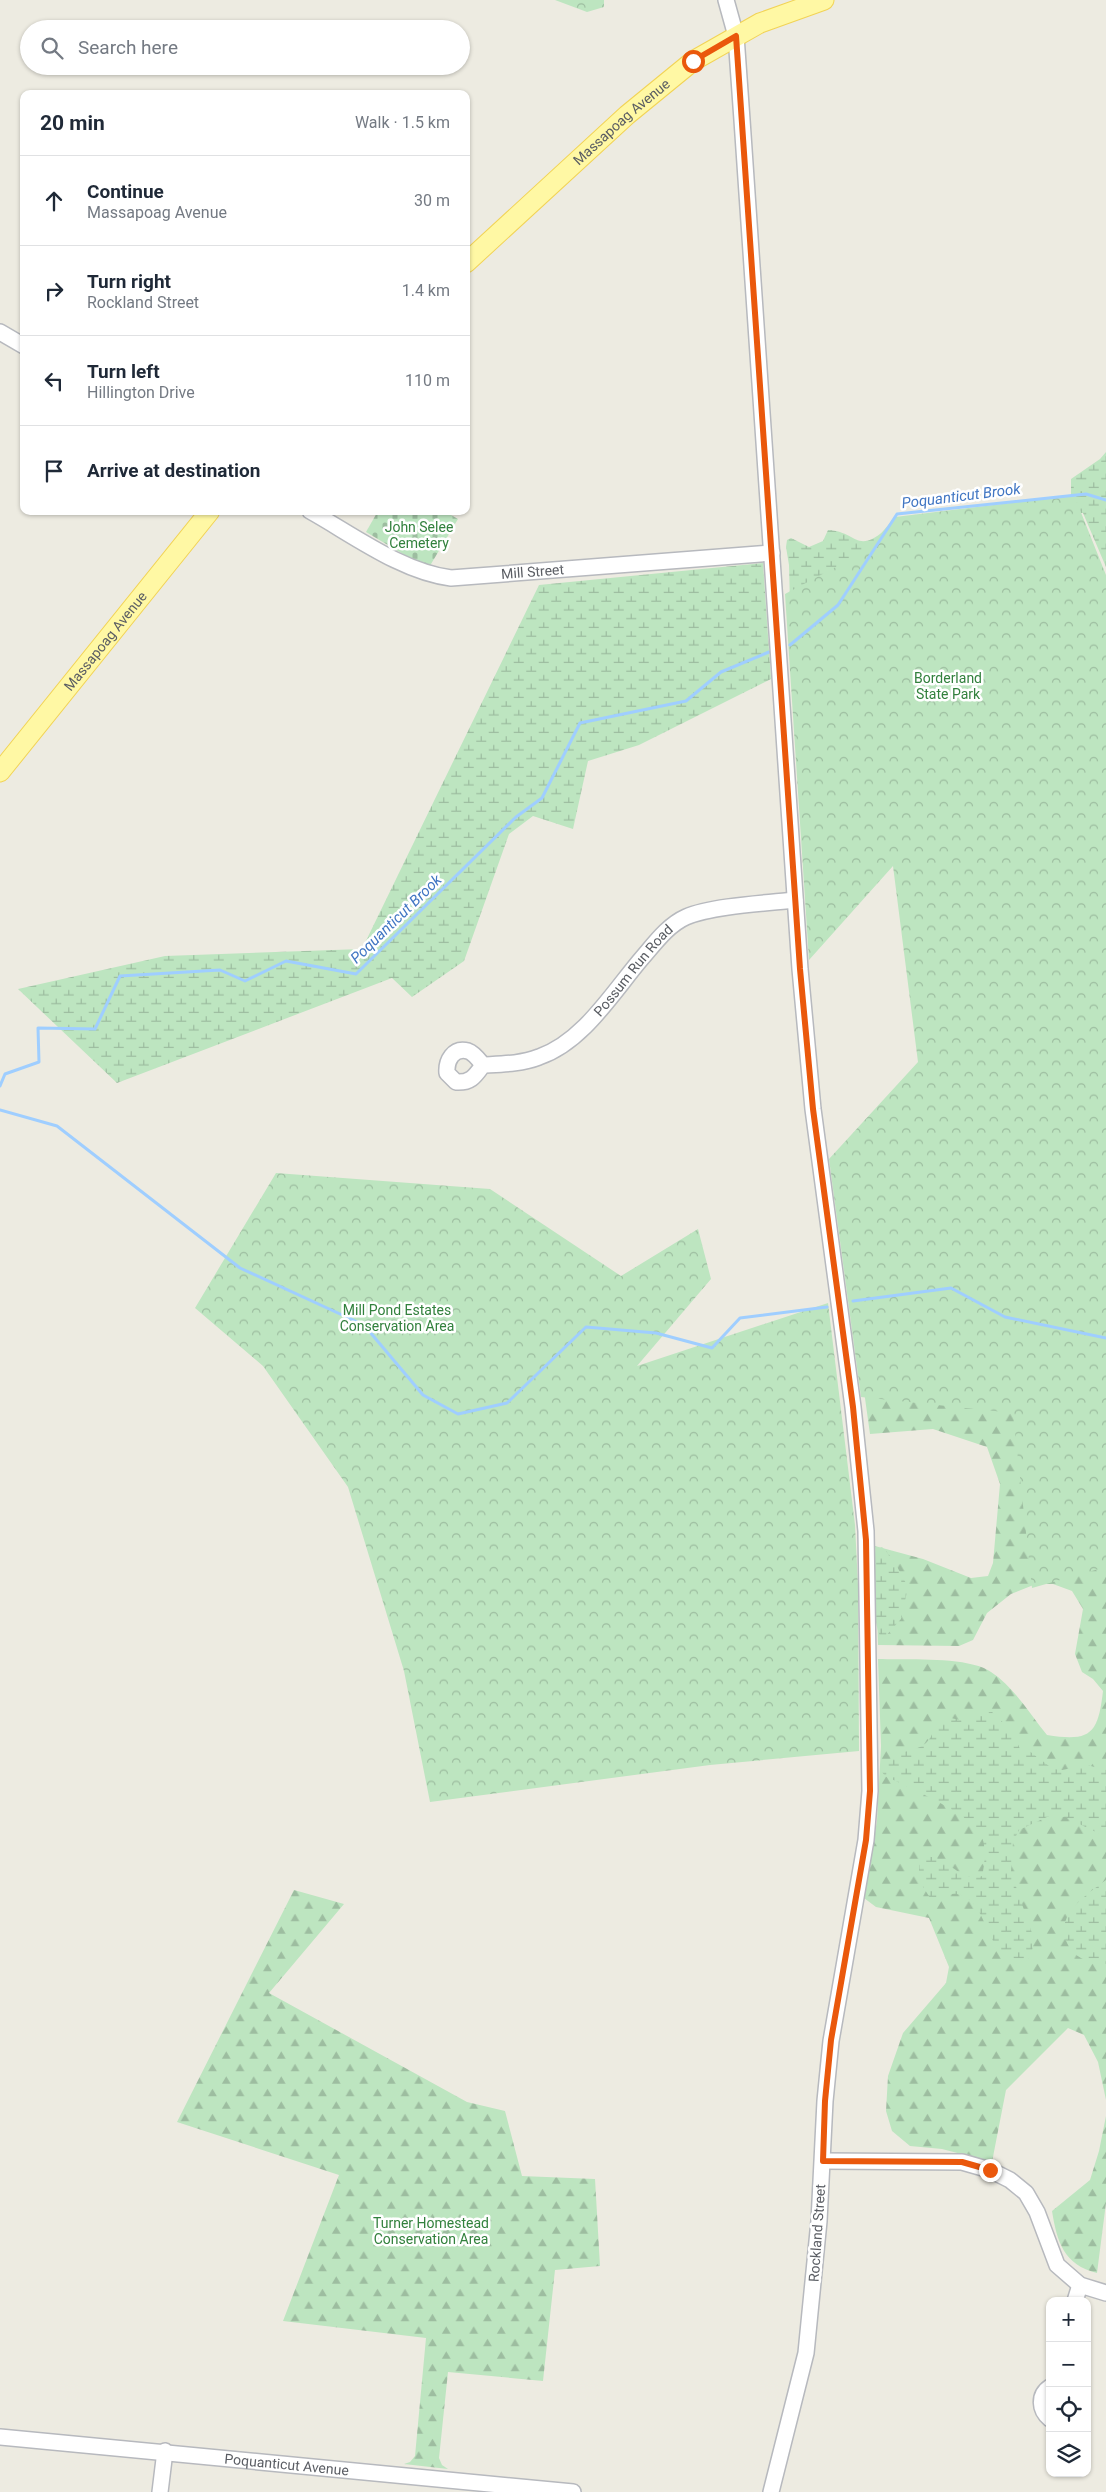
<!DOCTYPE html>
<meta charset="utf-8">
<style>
:root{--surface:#fff;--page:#f6f6f7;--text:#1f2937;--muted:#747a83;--line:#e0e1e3}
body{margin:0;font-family:Roboto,sans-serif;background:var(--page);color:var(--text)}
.controls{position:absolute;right:15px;bottom:15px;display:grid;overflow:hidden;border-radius:10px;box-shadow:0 1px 4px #0004}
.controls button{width:45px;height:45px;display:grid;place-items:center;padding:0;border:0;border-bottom:1px solid var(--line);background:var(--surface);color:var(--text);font:25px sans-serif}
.stop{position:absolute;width:15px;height:15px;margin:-11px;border:4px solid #ea580c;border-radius:50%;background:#fff}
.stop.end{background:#ea580c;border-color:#fff;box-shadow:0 1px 5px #0008}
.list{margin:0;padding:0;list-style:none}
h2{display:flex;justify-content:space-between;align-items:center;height:65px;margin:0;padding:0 20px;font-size:21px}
h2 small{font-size:16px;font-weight:400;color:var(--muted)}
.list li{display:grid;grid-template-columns:32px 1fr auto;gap:15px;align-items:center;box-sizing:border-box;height:90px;padding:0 20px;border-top:1px solid var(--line)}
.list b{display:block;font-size:19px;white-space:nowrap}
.list p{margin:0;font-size:16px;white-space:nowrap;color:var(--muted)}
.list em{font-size:16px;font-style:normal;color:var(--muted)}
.icon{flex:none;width:28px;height:28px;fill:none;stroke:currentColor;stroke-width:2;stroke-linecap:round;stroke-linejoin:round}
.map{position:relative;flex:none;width:1106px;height:2492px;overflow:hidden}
.search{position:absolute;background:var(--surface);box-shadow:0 1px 4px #0004;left:20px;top:20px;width:450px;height:55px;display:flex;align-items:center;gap:12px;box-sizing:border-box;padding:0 18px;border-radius:28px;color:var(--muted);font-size:19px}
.panel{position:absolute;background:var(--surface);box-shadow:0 1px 4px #0004;left:20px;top:90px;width:450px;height:425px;border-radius:10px}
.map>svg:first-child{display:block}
.forest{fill:url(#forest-firs)}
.wetland{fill:url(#wetland-marsh)}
.cemetery{fill:url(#cemetery-stones)}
.park{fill:url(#park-crowns)}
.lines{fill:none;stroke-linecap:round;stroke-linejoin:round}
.stream{stroke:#9fceff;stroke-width:3}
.minor-casing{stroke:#b7b9be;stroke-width:18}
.major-casing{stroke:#f2d355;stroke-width:21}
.minor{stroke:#fff;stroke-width:15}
.major{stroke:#fff8a4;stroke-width:19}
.route{stroke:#ea580c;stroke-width:6}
.labels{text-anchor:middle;stroke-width:5;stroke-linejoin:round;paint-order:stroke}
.street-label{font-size:14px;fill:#5a5d63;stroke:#fff}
.park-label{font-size:14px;fill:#32813d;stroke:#fff}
.water-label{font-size:15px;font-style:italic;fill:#4176c3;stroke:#fff}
</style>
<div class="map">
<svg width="1106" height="2492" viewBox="0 0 1106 2492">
<defs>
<pattern id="forest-firs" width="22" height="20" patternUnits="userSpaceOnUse" patternTransform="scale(1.25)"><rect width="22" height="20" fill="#bde5c0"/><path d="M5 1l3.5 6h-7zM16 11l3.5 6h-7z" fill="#9dbda0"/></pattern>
<pattern id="wetland-marsh" width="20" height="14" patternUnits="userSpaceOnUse" patternTransform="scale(1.25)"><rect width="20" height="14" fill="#bde5c0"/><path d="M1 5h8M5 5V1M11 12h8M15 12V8" fill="none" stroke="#9dbda0"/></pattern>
<pattern id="cemetery-stones" width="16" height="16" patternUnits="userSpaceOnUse" patternTransform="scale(1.25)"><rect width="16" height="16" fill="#bde5c0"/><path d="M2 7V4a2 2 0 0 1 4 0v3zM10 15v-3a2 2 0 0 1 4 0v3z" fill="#9dbda0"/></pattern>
<pattern id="park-crowns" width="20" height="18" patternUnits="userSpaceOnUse" patternTransform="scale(1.25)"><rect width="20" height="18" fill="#bde5c0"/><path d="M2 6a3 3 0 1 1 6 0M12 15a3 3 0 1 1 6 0" fill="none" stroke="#9dbda0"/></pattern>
</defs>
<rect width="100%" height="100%" fill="#edebe1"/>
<path class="forest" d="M1106,820V2100L1098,2062L1084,2035L1068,2028L1006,2090L992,2162L942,2149L910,2146L892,2131L886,2111L888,2076L903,2033L946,1983L949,1967L929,1918L876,1907L864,1898L877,1821L881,1746L878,1659C906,1660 969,1656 991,1672C1014,1687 1030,1714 1047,1735C1091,1742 1098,1734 1103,1691L1093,1679L1082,1672L1075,1654L1083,1609L1072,1591L1053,1584H1036L1011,1594L987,1613L973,1640L959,1646L878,1645L875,1546L923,1559L971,1578L988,1576L993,1563L1000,1484L987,1447L933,1429L870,1434L834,1176Z
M294,1890L344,1904L269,1993L467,2102L505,2111L522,2176L595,2179L600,2266L555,2270L543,2381L448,2372L439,2458L442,2465L448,2469L404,2464L410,2462L415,2456L426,2338L283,2321L339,2175L177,2122Z
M1106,2116V2203L1097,2273C1064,2265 1057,2242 1052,2211L1090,2180L1099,2151Z"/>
<path class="wetland" d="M1106,452V567L1083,513H1079L1071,495V479L1100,459Z
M828,530C856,531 856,554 884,531V547L790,605L789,565L786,547L787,540L791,538L809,547L823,541Z
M763,563L771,679L639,745L588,761L573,829L533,816L509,834L464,961L412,997L392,978L117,1083L18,989L165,956L362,949L539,585Z
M882,1547L893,1559L908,1587L901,1619L884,1638L880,1636C872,1617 868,1566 877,1549Z
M992,1712L1012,1731L1020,1749L1028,1750L1053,1769L1062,1770L1087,1765L1106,1770V1837L1065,1817H1047L1019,1830L1013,1842L1011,1872L1034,1939L1031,1957L1023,1962C982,1959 991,1900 957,1894C949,1893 938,1897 930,1898L919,1880V1859C943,1847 959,1885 982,1876C985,1864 987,1842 979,1831C967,1813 906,1786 885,1776L882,1772C892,1746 910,1756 926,1743C935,1735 933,1724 941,1716L965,1721L976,1713Z
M1106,1880V1964C1088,1962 1073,1959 1066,1940C1056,1913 1088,1894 1106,1880Z"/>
<path class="cemetery" d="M378,511H444L458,519L428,569L366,532Z"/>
<path class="park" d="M555,0H604V7L587,12Z
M1074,495L1106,575V1567L1032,1588L1013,1413L861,1397L829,1159L918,1062L893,866L809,960L785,594L866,551L895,517Z
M276,1173L490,1189L621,1276L698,1229L711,1279L637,1366L828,1303L855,1525L858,1585L859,1751L710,1765L430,1802L404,1671L348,1487L263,1366L195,1308Z"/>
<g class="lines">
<path class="stream" d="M790,645L838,605L897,514L1086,494L1106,500
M0,1086L5,1074L39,1062L38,1028L95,1029L120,976L220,970L245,981L286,961L356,974L516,817L542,798L580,723L686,701L721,672L769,652
M0,1110L57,1126L240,1268L364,1325L423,1395L458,1414L507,1403L586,1327L656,1333L712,1348L740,1318L827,1307
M853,1301L951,1288L1005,1317L1106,1338"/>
<defs>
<g id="minor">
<path d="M726,0L736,36L742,120L800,969L813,1109L853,1407L866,1531L870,1791L866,1840L831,2041L825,2101L819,2221L806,2353L771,2492"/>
<path d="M0,332L24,346"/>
<path id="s1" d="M310,511C353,535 402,572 451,578L772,553"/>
<path id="s2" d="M483,1065C475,1076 471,1083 456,1082L447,1073C446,1061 453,1047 468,1051C474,1053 479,1060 483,1065C502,1064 521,1064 539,1057C583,1042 613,992 642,958C655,943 668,925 686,917C711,906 767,903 795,900"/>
<path d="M823,2161L962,2162L990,2170L1010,2180L1026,2193L1037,2212L1057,2265L1080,2285L1106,2293"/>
<path d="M1075,2301L1080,2285"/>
<path d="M1050,2387C1038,2395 1039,2410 1050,2419"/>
<path id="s3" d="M0,2437L573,2492"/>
<path d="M160,2492L165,2451"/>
</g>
<g id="major">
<path id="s4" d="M466,263L627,115L693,61L760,23L824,0"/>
<path id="s5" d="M0,772L210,511"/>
</g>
</defs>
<use href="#minor" class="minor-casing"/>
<use href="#major" class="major-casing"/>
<use href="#minor" class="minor"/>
<use href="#major" class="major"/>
</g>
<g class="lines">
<path class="route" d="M693,61L736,36L800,969L813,1109L853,1407L866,1540L870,1791L866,1840L831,2040L825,2101L823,2161L962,2162L990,2170"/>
</g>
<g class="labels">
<g class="street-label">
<text dy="5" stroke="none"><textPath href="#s4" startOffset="210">Massapoag Avenue</textPath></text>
<text dy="5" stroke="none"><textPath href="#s1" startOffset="239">Mill Street</textPath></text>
<text dy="5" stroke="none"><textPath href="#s5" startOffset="168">Massapoag Avenue</textPath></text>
<text dy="5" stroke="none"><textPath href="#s2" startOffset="290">Possum Run Road</textPath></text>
<text transform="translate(817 2233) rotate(-86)" y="5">Rockland Street</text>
<text dy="5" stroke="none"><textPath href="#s3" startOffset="288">Poquanticut Avenue</textPath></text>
</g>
<g class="park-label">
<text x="419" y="532">John Selee<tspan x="419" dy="16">Cemetery</tspan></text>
<text x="948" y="683">Borderland<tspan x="948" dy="16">State Park</tspan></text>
<text x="397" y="1315">Mill Pond Estates<tspan x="397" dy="16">Conservation Area</tspan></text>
<text x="431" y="2228">Turner Homestead<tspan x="431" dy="16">Conservation Area</tspan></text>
</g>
<g class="water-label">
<text transform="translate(961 496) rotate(-7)" y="5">Poquanticut Brook</text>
<text transform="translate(396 919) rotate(-44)" y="5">Poquanticut Brook</text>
</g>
</g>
</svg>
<div class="controls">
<button>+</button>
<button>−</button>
<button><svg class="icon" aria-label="locate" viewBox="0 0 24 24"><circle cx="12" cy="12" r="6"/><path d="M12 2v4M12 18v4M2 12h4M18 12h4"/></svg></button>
<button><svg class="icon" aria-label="layers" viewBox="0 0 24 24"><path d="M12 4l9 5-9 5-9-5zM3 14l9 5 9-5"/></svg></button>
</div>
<div class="stop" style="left:693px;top:61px"></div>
<div class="stop end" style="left:990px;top:2170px"></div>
<div class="search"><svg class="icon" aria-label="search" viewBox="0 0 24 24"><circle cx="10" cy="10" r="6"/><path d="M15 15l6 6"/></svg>Search here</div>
<section class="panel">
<h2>20 min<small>Walk · 1.5 km</small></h2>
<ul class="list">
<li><svg class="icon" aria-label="ahead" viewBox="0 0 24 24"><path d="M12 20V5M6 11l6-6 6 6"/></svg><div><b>Continue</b><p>Massapoag Avenue</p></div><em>30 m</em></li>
<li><svg class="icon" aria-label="right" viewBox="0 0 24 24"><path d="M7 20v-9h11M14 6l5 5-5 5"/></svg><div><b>Turn right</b><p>Rockland Street</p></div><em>1.4 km</em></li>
<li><svg class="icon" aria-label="left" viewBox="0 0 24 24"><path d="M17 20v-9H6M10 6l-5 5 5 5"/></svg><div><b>Turn left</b><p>Hillington Drive</p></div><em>110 m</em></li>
<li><svg class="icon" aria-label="arrive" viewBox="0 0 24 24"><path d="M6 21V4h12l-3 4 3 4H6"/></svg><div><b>Arrive at destination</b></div></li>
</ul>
</section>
</div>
